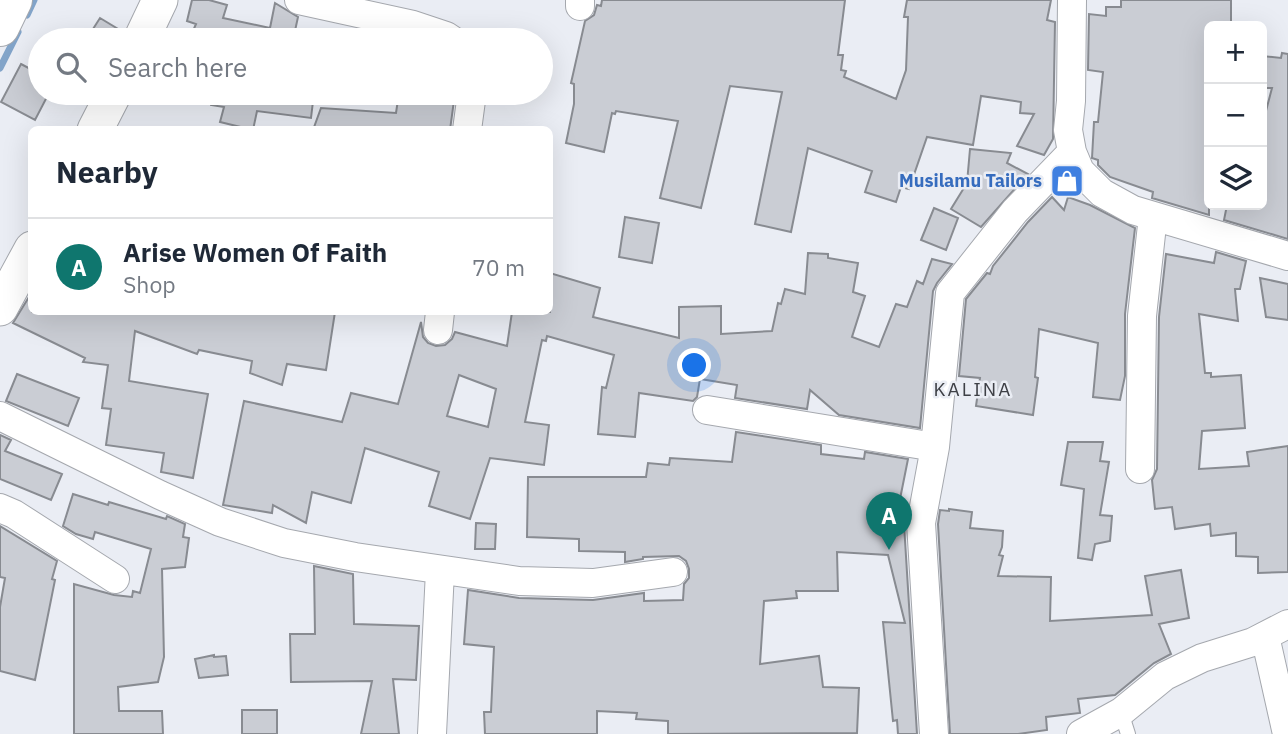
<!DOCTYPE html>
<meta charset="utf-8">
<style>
:root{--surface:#fff;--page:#f2f2f3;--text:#1f2937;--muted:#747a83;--line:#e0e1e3;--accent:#0f766e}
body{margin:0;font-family:"IBM Plex Sans",sans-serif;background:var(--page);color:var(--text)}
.controls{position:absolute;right:21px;top:21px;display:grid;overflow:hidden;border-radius:10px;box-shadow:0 7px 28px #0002}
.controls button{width:63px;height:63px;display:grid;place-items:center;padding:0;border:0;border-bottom:2px solid var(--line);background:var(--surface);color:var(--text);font:35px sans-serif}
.you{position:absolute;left:695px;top:366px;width:24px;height:24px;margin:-18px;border:5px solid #fff;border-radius:50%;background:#1a73e8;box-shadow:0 0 0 10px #1a73e833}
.badge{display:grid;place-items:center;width:46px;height:46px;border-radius:50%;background:var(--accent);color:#fff;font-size:23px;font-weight:700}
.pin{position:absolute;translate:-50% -58px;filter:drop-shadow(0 2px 4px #0008)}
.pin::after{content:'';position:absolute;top:37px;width:24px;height:21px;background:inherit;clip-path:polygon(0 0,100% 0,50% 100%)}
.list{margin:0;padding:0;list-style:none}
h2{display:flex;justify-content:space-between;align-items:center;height:91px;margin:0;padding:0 28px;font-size:30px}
h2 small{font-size:23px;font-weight:400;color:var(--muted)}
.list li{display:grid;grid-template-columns:46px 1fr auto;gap:21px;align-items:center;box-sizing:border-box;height:98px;padding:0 28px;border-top:2px solid var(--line)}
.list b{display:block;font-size:26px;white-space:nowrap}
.list p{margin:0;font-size:23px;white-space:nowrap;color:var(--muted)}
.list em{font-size:23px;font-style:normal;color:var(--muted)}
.icon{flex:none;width:38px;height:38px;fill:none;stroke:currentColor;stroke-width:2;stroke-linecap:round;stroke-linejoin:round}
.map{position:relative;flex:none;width:1288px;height:734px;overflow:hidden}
.search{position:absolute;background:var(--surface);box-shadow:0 7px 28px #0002;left:28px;top:28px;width:525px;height:77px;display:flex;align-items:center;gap:18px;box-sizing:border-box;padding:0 24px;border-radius:38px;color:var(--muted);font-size:26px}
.panel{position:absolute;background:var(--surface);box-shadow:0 7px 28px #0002;left:28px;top:126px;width:525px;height:189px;border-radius:10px}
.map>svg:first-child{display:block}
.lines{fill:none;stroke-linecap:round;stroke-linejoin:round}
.stream{stroke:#82a4c9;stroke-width:7}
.building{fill:#cacdd4;stroke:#888b91;stroke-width:2;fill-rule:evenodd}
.service-casing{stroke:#a5a8ae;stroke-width:16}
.minor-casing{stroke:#a5a8ae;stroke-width:30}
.tertiary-casing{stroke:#a5a8ae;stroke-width:37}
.primary-casing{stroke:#a5a8ae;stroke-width:40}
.service{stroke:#fff;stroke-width:14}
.minor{stroke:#fff;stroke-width:28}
.tertiary{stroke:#fff;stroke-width:35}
.primary{stroke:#fff;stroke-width:38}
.labels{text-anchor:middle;stroke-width:5;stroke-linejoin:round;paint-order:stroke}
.shop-label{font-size:18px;font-weight:bold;fill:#366cbe;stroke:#eaedf4;text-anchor:end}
.neighbourhood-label{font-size:19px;letter-spacing:2px;fill:#3e4046;stroke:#eaedf4}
</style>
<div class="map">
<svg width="1288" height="734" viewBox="0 0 1288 734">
<rect width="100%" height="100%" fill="#eaedf4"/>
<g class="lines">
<path class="stream" d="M27,15L34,0
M0,68L18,32"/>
</g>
<path class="building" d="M192,0H209L227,5L223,18L270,28L275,3L298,17L293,40H189L196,24L187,21Z
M602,0H845L838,55H843L841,70L846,71L844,77L896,99L906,70L908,17H904L907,0H1051L1047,20L1055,22L1053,139L1044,155L1017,146L1034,114L1020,113L1021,102L981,96L973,145L927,137L909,189L901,187L896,202L865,192L872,171L808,148L791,232L755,224L782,92L730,86L701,208L660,198L678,121L616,111L615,114L612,113L604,152L566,143L574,104V84L571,83L585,21L594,15L597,5L601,6Z
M1121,0H1231V26H1209V215L1152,198L1153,192L1110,177L1098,165V160L1092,158L1094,122H1098L1103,72L1088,70L1089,14L1106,16V7H1121Z
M100,18L123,32L121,40H86Z
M1282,53L1288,54V239L1224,220L1227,205H1262V126L1272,88H1262V56L1281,58Z
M21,64L40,74V93H49L35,120L1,102Z
M211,93H314L311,118L257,111L253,130L220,122L224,107L211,105Z
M399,93H455L450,130H313L321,108L396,113Z
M970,149L1011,153L1007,163L1028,174L981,227L951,209L967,183Z
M1052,197L1064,210L1068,197L1090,205L1135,228L1125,314V376L1120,400L1093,397L1098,343L1039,329L1035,377L1038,378L1033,415L976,406L980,378L959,376L966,299L987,273L990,274L993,266L1028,222Z
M934,208L958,218L946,250L921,240Z
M625,217L659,223L652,263L619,257Z
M1216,252L1246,261L1240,289H1235L1238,321L1199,314L1205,373H1211V377L1241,375L1245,428L1202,431L1199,469L1249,466L1247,452L1288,446V572L1258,573V557L1236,556V533L1211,536L1210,524L1175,529L1172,507L1155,509L1152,480L1157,469L1159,317L1166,254L1214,263Z
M808,253L828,254V258L858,263L853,292L865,296L852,337L879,347L896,304L907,307L917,281L923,284L932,259L952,264L937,283L933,291L920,428L839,415L810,390L807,409L735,398L737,385L700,379L697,397L693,401L639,393L635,437L598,434L602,387L606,388L614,355L547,336L546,341L542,340L525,422L549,425L544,465L490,458L470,519L429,506L439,472L365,448L351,503L312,492L306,523L273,505L272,513L223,505L244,401L342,422L351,393L398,404L421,322L423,337L428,343L436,346L445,345L452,339L455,332L507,346L512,312H550V273L600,288L593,317L679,338V307L721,306V334L772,331L778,303L781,304L785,289L805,294ZM459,375L496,389L488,427L447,416Z
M1260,278L1288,284V320L1266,317Z
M32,292V312H335L326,370L287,364L282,385L250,373L252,361L199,350L197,354L135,331L129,381L208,394L193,478L161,472L164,453L106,445L111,409L102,408L108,365L83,362L85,358L13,323Z
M17,374L79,398L68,426L6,401Z
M736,432L821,445V454L864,459L865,452L908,459L899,504L907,506L904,524L917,734H898L897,720L893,721L883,622L905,623L888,555L837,552L838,591H796L797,598L764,601L760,664L819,656L823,687L859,688L857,733L668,734V721L636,719L637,713L597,711V734H485L484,712H491L494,647L464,644L468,590L519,598L593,600L644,593V601L683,600L684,584L689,578V569L686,561L679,556L643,557V559L625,562V552L579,551V539L527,537L528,477H646L648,463L669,465L670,458L732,462Z
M0,435L11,440L5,451L62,474L51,500L0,479Z
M1068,442H1103L1100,461L1109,462L1100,515L1112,516L1110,541L1095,544L1092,560L1078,558L1084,489L1061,485Z
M73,494L108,505L109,502L166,519L167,516L185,524L183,537L189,538L185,567L162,569L164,657L158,682L118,687L119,711H162L163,734H74V584L114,595L132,597L133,591L140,593L151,549L95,532L93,539L76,534L63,526Z
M949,509L972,512L970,528L1003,531L1002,547L999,555L1003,556L998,576L1051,577L1050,621L1152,615L1145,576L1181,570L1189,618L1159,624L1171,654L1154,663L1115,695L1078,699L1080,713L1046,717L1047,730L1018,734H950L938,524L940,510L949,511Z
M476,523L496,524L495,549H475Z
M0,526L57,561L52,579L55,580L35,680L0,671V607L5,578L0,577Z
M314,566L353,574L354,624L419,626L416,680L393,679L399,734H361L372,681L291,682L290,634H315Z
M214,655V657L226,656L228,675L199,678L195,659Z
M242,710H277V734H242Z"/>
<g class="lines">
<defs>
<path id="service" d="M1121,712L1128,734"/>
<path id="minor" d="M299,0L413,25L446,36L452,40
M1072,0L1071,101L1068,130L1072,152L1080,171L1102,193L1133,210L1288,256
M580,6V0
M467,130L472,93
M438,330L440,312
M707,410L935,447
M0,416L160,495L220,522L284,543L355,557L519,581L593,583L673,572
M1140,469L1142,316L1153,216
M0,508L14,514L115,579
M1265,636L1287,734
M432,734L440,571
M934,734L921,523L935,447L950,293L1015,211L1072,152
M1081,734L1121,712L1165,676L1202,658L1253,642L1288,624"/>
<path id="tertiary" d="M141,40L160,0
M95,130L114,93
M0,308L32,249"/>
<path id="primary" d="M0,27L13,0"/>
</defs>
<use href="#service" class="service-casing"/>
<use href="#minor" class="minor-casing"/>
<use href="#tertiary" class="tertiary-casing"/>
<use href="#primary" class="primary-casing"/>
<use href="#service" class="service"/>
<use href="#minor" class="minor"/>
<use href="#tertiary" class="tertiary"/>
<use href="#primary" class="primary"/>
</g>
<defs>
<symbol id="shop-square" viewBox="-11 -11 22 22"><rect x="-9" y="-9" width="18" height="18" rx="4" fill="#3f7fe0" stroke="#eaedf4"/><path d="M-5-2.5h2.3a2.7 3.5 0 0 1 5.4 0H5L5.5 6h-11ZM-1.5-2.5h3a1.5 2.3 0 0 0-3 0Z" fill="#fff"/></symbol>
</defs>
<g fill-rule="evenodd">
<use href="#shop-square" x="1048" y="162" width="38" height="38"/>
</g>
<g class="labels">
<g class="shop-label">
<text x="1042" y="187">Musilamu Tailors</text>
</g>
<g class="neighbourhood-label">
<text x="973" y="396">KALINA</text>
</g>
</g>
</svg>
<div class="controls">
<button>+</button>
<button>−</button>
<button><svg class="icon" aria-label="layers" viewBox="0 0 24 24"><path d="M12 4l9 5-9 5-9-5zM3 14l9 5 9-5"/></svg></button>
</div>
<div class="you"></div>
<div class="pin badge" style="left:889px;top:550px">A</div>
<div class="search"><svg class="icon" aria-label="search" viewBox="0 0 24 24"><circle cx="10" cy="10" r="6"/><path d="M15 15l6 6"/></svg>Search here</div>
<section class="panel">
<h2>Nearby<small></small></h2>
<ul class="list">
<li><span class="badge">A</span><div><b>Arise Women Of Faith</b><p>Shop</p></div><em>70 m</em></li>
</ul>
</section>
</div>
